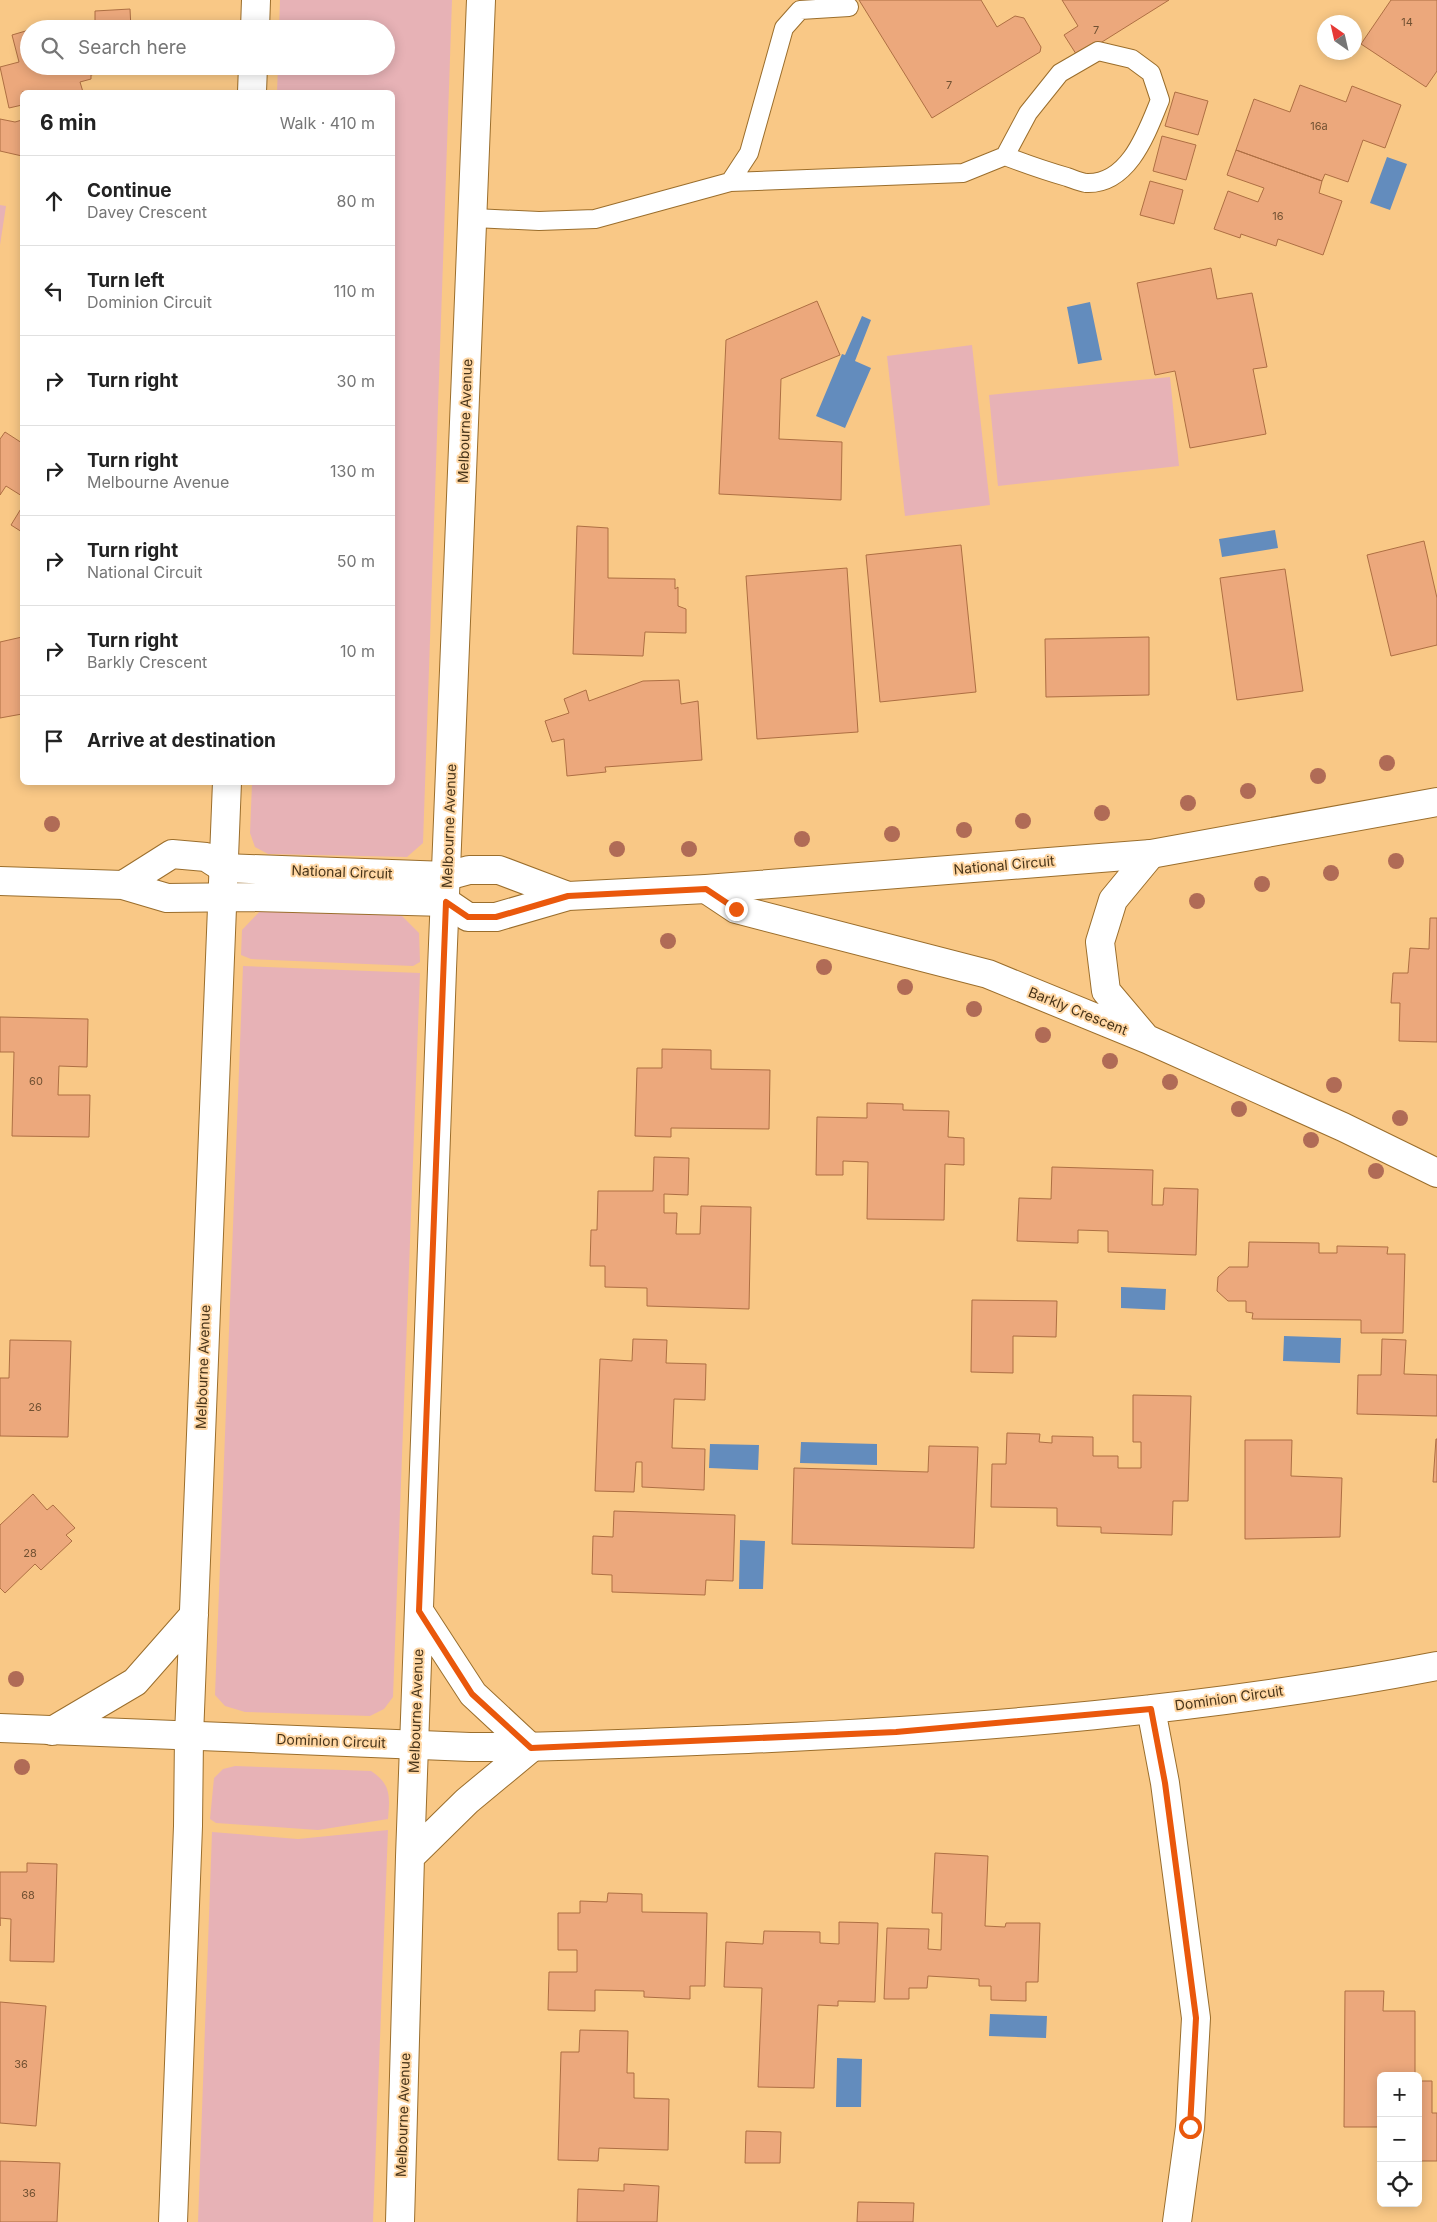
<!DOCTYPE html>
<meta charset="utf-8">
<style>
:root{--surface:#fff;--page:#f2f2f2;--text:#222;--muted:#767676;--line:#e0e0e0}
body{margin:0;font-family:Inter,sans-serif;background:var(--page);color:var(--text)}
.controls{position:absolute;right:15px;bottom:15px;display:grid;overflow:hidden;border-radius:8px;box-shadow:0 2px 12px #0003}
.controls button{width:45px;height:45px;display:grid;place-items:center;padding:0;border:0;border-bottom:1px solid var(--line);background:var(--surface);color:var(--text);font:25px sans-serif}
.compass{position:absolute;left:1317px;top:15px;width:45px;height:45px;border-radius:50%;background:var(--surface);box-shadow:0 2px 12px #0003;rotate:326deg}
.stop{position:absolute;width:15px;height:15px;margin:-11px;border:4px solid #ea580c;border-radius:50%;background:#fff}
.stop.end{background:#ea580c;border-color:#fff;box-shadow:0 1px 5px #0008}
.list{margin:0;padding:0;list-style:none}
h2{display:flex;justify-content:space-between;align-items:center;height:65px;margin:0;padding:0 20px;font-size:21px}
h2 small{font-size:16px;font-weight:400;color:var(--muted)}
.list li{display:grid;grid-template-columns:32px 1fr auto;gap:15px;align-items:center;box-sizing:border-box;height:90px;padding:0 20px;border-top:1px solid var(--line)}
.list b{display:block;font-size:19px;white-space:nowrap}
.list p{margin:0;font-size:16px;white-space:nowrap;color:var(--muted)}
.list em{font-size:16px;font-style:normal;color:var(--muted)}
.icon{flex:none;width:28px;height:28px;fill:none;stroke:currentColor;stroke-width:2;stroke-linecap:round;stroke-linejoin:round}
.map{position:relative;flex:none;width:1437px;height:2222px;overflow:hidden}
.search{position:absolute;background:var(--surface);box-shadow:0 2px 12px #0003;left:20px;top:20px;width:375px;height:55px;display:flex;align-items:center;gap:12px;box-sizing:border-box;padding:0 18px;border-radius:28px;color:var(--muted);font-size:19px}
.panel{position:absolute;background:var(--surface);box-shadow:0 2px 12px #0003;left:20px;top:90px;width:375px;height:695px;border-radius:8px}
.map>svg:first-child{display:block}
.green{fill:#e7b2b6}
.water{fill:#638cbd}
.building{fill:#eca87c;stroke:#ae6f43}
.lines{fill:none;stroke-linecap:round;stroke-linejoin:round}
.service-casing{stroke:#9b6e2c;stroke-width:20}
.minor-casing{stroke:#9b6e2c;stroke-width:30}
.tertiary-casing{stroke:#9b6e2c;stroke-width:30}
.secondary-casing{stroke:#9b6e2c;stroke-width:30}
.service{stroke:#fff;stroke-width:18}
.minor{stroke:#fff;stroke-width:28}
.tertiary{stroke:#fff;stroke-width:28}
.secondary{stroke:#fff;stroke-width:28}
.tree{fill:#b06b56}
.route{stroke:#ea580c;stroke-width:6}
.labels{text-anchor:middle;stroke-width:4;stroke-linejoin:round;paint-order:stroke}
.number-label{font-size:11px;fill:#715132}
.street-label{font-size:14px;fill:#483419;stroke:#ffd7a4}
</style>
<div class="map">
<svg width="1437" height="2222" viewBox="0 0 1437 2222">
<rect width="100%" height="100%" fill="#f9c886"/>
<path class="green" d="M280,0H452L423,843L407,857L268,854L255,847L250,833L252,783L392,782V92H277L278,66H386V29H279Z
M0,205L6,206L0,245Z
M972,345L990,505L905,516L887,356Z
M1170,377L1179,466L998,486L989,395Z
M262,909L402,916L419,933L420,962L413,966L251,959L241,955L242,930Z
M243,966L420,973L393,1697L384,1709L370,1716L245,1712L225,1706L215,1695Z
M235,1766L371,1771C391,1784 390,1796 388,1819L318,1830L216,1823L210,1819L214,1778L223,1769Z
M388,1830L373,2222H198L212,1832L298,1839Z"/>
<path class="water" d="M1387,157L1407,164L1390,210L1370,203Z
M1090,302L1102,360L1078,364L1067,307Z
M862,316L871,320L855,361L871,368L845,428L816,416L842,354L845,355Z
M1275,530L1278,548L1222,557L1219,539Z
M1121,1287L1166,1289L1165,1310L1121,1308Z
M1284,1336L1341,1338L1340,1363L1283,1361Z
M801,1442L877,1444V1465L800,1463Z
M710,1444L759,1445L758,1470L709,1468Z
M740,1540L765,1541L763,1589H739Z
M990,2014L1047,2016L1046,2038L989,2036Z
M837,2058L862,2059L861,2107H836Z"/>
<path class="building" d="M859,0H981L997,27L1015,16L1024,18L1041,47L1040,52L932,118Z
M1062,0H1169L1078,57L1064,35L1078,26Z
M1391,0H1437V71L1426,87L1361,44Z
M130,9L131,29H95V11Z
M62,21L64,25L78,21L80,29H35Z
M29,30V66H97L99,73L91,75V79L80,82L83,92H22V105L9,108L0,67L19,62L12,35Z
M1300,85L1346,102L1352,86L1401,105L1385,148L1363,140L1348,182L1325,174L1322,181L1236,150L1254,99L1290,112Z
M1175,92L1208,101L1198,135L1165,126Z
M0,119L15,122L22,120V156L0,151Z
M1162,136L1196,145L1186,180L1153,171Z
M1236,150L1322,181L1319,193L1342,201L1323,255L1278,239L1276,246L1241,234L1240,238L1214,229L1228,191L1258,202L1264,188L1227,175Z
M1150,181L1183,190L1174,224L1140,215Z
M1211,268L1217,299L1252,293L1267,367L1253,369L1266,434L1190,448L1175,371L1155,375L1137,283Z
M817,301L840,355L781,379L779,439L842,442L841,500L719,494L726,340Z
M5,432L22,443V496L6,486L0,495V439Z
M22,507V532L11,525Z
M577,526L608,528V578L675,579V589L678,587V606L686,609V633L645,632L643,656L573,654Z
M1424,541L1437,598V645L1391,656L1367,555Z
M961,545L976,692L880,702L866,555Z
M847,568L858,732L757,739L746,576Z
M1285,569L1303,691L1237,700L1220,578Z
M22,637V714L0,718V642Z
M1149,637V695L1046,697L1045,639Z
M679,680L681,704L698,701L702,760L605,767L606,772L567,776L564,739L552,742L545,721L569,713L564,699L586,690L589,701L643,681Z
M1430,918H1437V1042L1399,1041L1400,1003H1391L1393,973H1408L1410,948L1429,949Z
M0,1017L88,1019L87,1067L59,1066L58,1095H90L89,1137L12,1136L14,1052H0Z
M662,1049L711,1050V1069L770,1070L769,1129L671,1128V1137L635,1136L637,1068H662Z
M867,1103L903,1104V1110L949,1111L948,1137L964,1138V1165L945,1164L944,1220L867,1219L868,1162L843,1161V1175H816L817,1117L867,1118Z
M654,1157L689,1158L688,1195L664,1194V1213H677L676,1234H700L701,1206L751,1207L749,1309L647,1306V1288L605,1287V1266H590L591,1230H597L598,1191H653Z
M1052,1167L1153,1170L1152,1205H1163L1164,1188L1198,1189L1196,1255L1108,1252V1231L1078,1230V1243L1017,1241L1019,1198L1051,1199Z
M1249,1242L1319,1243V1253H1337V1246L1388,1247L1387,1254H1405L1403,1333H1361V1320L1252,1319L1253,1313L1246,1312V1301H1228L1217,1291L1218,1277L1229,1267H1248Z
M972,1300L1057,1301L1056,1337L1013,1336V1373L971,1372Z
M633,1339L667,1340L666,1363L706,1364L705,1400L674,1399L672,1448L705,1449L704,1490L642,1487V1462H636L634,1492L595,1491L600,1359L632,1361Z
M1382,1339L1406,1340L1404,1374L1437,1375V1416L1357,1414L1358,1375H1381Z
M10,1340L71,1341L68,1437L0,1436V1378H9Z
M1133,1395L1191,1396L1188,1501H1173L1172,1535L1101,1533V1527L1057,1526V1508L991,1507L992,1464H1006L1007,1433L1040,1434L1039,1442L1052,1443V1436L1093,1437V1456H1118V1468H1141V1442H1133Z
M1436,1439H1437V1482H1433Z
M1245,1440H1292L1291,1476L1342,1478L1340,1537L1245,1539Z
M929,1446L978,1447L974,1548L792,1544L794,1468L928,1472Z
M33,1494L47,1510L53,1505L75,1528L66,1535L72,1541L41,1570L35,1564L5,1593L0,1588V1525Z
M614,1511L735,1515L733,1581L706,1580L705,1595L612,1592V1575L592,1574L593,1536L613,1537Z
M935,1853L988,1856L985,1926L1005,1927L1006,1923H1040L1038,1982H1026V2001L991,2000V1986H979V1979L928,1976L927,1988H909V1999H884L887,1928L929,1929L928,1949L941,1950L942,1913H932Z
M27,1863L57,1864L54,1962L10,1961L11,1919L0,1918V1926V1872H27Z
M608,1893L642,1894V1912L707,1913L705,1986H690V1999L644,1997V1991L595,1990V2011L548,2010L549,1972H577V1950H558V1913H580V1901L607,1902Z
M839,1922L878,1923L875,2002L838,2001V2006L818,2005L814,2088L758,2087L762,1988L724,1987L726,1942L763,1944L764,1931L820,1932V1943L839,1944Z
M1345,1991H1384L1383,2011H1415V2076H1381V2127H1344Z
M0,2002L46,2006L36,2126L0,2123Z
M580,2030L628,2031L627,2073H634V2098L669,2099L668,2150L599,2148L598,2161L558,2160L561,2052H579Z
M1418,2081H1432V2113H1437V2161H1418Z
M746,2131L781,2132L780,2163H745Z
M0,2161L60,2163L57,2222H0Z
M624,2184L659,2186L657,2222H577L578,2189L624,2191Z
M858,2202L914,2203L913,2222H857Z"/>
<g class="lines">
<defs>
<path id="service" d="M730,182L749,153L784,28L800,10L849,7
M474,218L539,221L595,219L730,182L963,173L1005,156L1028,113L1060,73L1098,51L1132,59L1151,73L1160,100C1147,132 1129,185 1086,183C1080,182 1073,179 1067,177C1046,171 1026,164 1005,156"/>
<path id="minor" d="M706,889L736,909L988,974L1147,1039L1343,1127L1437,1173
M1144,1036L1106,991L1100,942L1113,900L1151,854
M1151,1709L1165,1783L1196,2018L1190,2127L1177,2222
M0,1728L470,1747C563,1748 655,1742 748,1739C978,1729 1210,1710 1437,1666"/>
<path id="tertiary" d="M0,881L123,885L167,898L250,897L446,902L468,917H496L568,896L706,889L1151,854L1437,802
M123,885L172,854L206,857L223,868L447,876L469,870H499L568,896"/>
<path id="secondary" d="M255,29L256,0
M252,92L253,66
M52,1731L135,1682L194,1615
M410,1857L467,1801L531,1748L473,1694L419,1611
M173,2222L188,1826L189,1736L227,782
M400,2222L410,1857L442,969L481,0"/>
</defs>
<use href="#service" class="service-casing"/>
<use href="#minor" class="minor-casing"/>
<use href="#tertiary" class="tertiary-casing"/>
<use href="#secondary" class="secondary-casing"/>
<use href="#service" class="service"/>
<use href="#minor" class="minor"/>
<use href="#tertiary" class="tertiary"/>
<use href="#secondary" class="secondary"/>
</g>
<g class="tree">
<circle cx="1387" cy="763" r="8"/>
<circle cx="1318" cy="776" r="8"/>
<circle cx="1248" cy="791" r="8"/>
<circle cx="1188" cy="803" r="8"/>
<circle cx="1102" cy="813" r="8"/>
<circle cx="1023" cy="821" r="8"/>
<circle cx="52" cy="824" r="8"/>
<circle cx="964" cy="830" r="8"/>
<circle cx="892" cy="834" r="8"/>
<circle cx="802" cy="839" r="8"/>
<circle cx="617" cy="849" r="8"/>
<circle cx="689" cy="849" r="8"/>
<circle cx="1396" cy="861" r="8"/>
<circle cx="1331" cy="873" r="8"/>
<circle cx="1262" cy="884" r="8"/>
<circle cx="1197" cy="901" r="8"/>
<circle cx="668" cy="941" r="8"/>
<circle cx="824" cy="967" r="8"/>
<circle cx="905" cy="987" r="8"/>
<circle cx="974" cy="1009" r="8"/>
<circle cx="1043" cy="1035" r="8"/>
<circle cx="1110" cy="1061" r="8"/>
<circle cx="1170" cy="1082" r="8"/>
<circle cx="1334" cy="1085" r="8"/>
<circle cx="1239" cy="1109" r="8"/>
<circle cx="1400" cy="1118" r="8"/>
<circle cx="1311" cy="1140" r="8"/>
<circle cx="1376" cy="1171" r="8"/>
<circle cx="16" cy="1679" r="8"/>
<circle cx="22" cy="1767" r="8"/>
</g>
<g class="lines">
<path class="route" d="M736,909L706,889L568,896L496,917H468L446,902L419,1611L472,1694L531,1748L896,1732L1151,1709L1165,1783L1196,2018L1190,2127"/>
</g>
<g class="labels">
<g class="number-label">
<text x="1407" y="26">14</text>
<text x="1096" y="34">7</text>
<text x="949" y="89">7</text>
<text x="1319" y="130">16a</text>
<text x="1278" y="220">16</text>
<text x="36" y="1085">60</text>
<text x="35" y="1411">26</text>
<text x="30" y="1557">28</text>
<text x="28" y="1899">68</text>
<text x="21" y="2068">36</text>
<text x="29" y="2197">36</text>
</g>
<g class="street-label">
<text transform="translate(465 421) rotate(-88)" y="5">Melbourne Avenue</text>
<text transform="translate(449 826) rotate(-88)" y="5">Melbourne Avenue</text>
<text transform="translate(1004 865) rotate(-5)" y="5">National Circuit</text>
<text transform="translate(342 872) rotate(2)" y="5">National Circuit</text>
<text transform="translate(1078 1011) rotate(22)" y="5">Barkly Crescent</text>
<text transform="translate(203 1367) rotate(-88)" y="5">Melbourne Avenue</text>
<text transform="translate(1229 1698) rotate(-8)" y="5">Dominion Circuit</text>
<text transform="translate(416 1711) rotate(-88)" y="5">Melbourne Avenue</text>
<text transform="translate(331 1741) rotate(2)" y="5">Dominion Circuit</text>
<text transform="translate(403 2115) rotate(-88)" y="5">Melbourne Avenue</text>
</g>
</g>
</svg>
<div class="controls">
<button>+</button>
<button>−</button>
<button><svg class="icon" aria-label="locate" viewBox="0 0 24 24"><circle cx="12" cy="12" r="6"/><path d="M12 2v4M12 18v4M2 12h4M18 12h4"/></svg></button>
</div>
<svg class="compass" viewBox="-18 -18 36 36"><path d="M0-13l5 13h-10z" fill="#e53935"/><path d="M0 13l5-13h-10z" fill="#767676"/></svg>
<div class="stop" style="left:1190px;top:2127px"></div>
<div class="stop end" style="left:736px;top:909px"></div>
<div class="search"><svg class="icon" aria-label="search" viewBox="0 0 24 24"><circle cx="10" cy="10" r="6"/><path d="M15 15l6 6"/></svg>Search here</div>
<section class="panel">
<h2>6 min<small>Walk · 410 m</small></h2>
<ul class="list">
<li><svg class="icon" aria-label="ahead" viewBox="0 0 24 24"><path d="M12 20V5M6 11l6-6 6 6"/></svg><div><b>Continue</b><p>Davey Crescent</p></div><em>80 m</em></li>
<li><svg class="icon" aria-label="left" viewBox="0 0 24 24"><path d="M17 20v-9H6M10 6l-5 5 5 5"/></svg><div><b>Turn left</b><p>Dominion Circuit</p></div><em>110 m</em></li>
<li><svg class="icon" aria-label="right" viewBox="0 0 24 24"><path d="M7 20v-9h11M14 6l5 5-5 5"/></svg><div><b>Turn right</b></div><em>30 m</em></li>
<li><svg class="icon" aria-label="right" viewBox="0 0 24 24"><path d="M7 20v-9h11M14 6l5 5-5 5"/></svg><div><b>Turn right</b><p>Melbourne Avenue</p></div><em>130 m</em></li>
<li><svg class="icon" aria-label="right" viewBox="0 0 24 24"><path d="M7 20v-9h11M14 6l5 5-5 5"/></svg><div><b>Turn right</b><p>National Circuit</p></div><em>50 m</em></li>
<li><svg class="icon" aria-label="right" viewBox="0 0 24 24"><path d="M7 20v-9h11M14 6l5 5-5 5"/></svg><div><b>Turn right</b><p>Barkly Crescent</p></div><em>10 m</em></li>
<li><svg class="icon" aria-label="arrive" viewBox="0 0 24 24"><path d="M6 21V4h12l-3 4 3 4H6"/></svg><div><b>Arrive at destination</b></div></li>
</ul>
</section>
</div>
